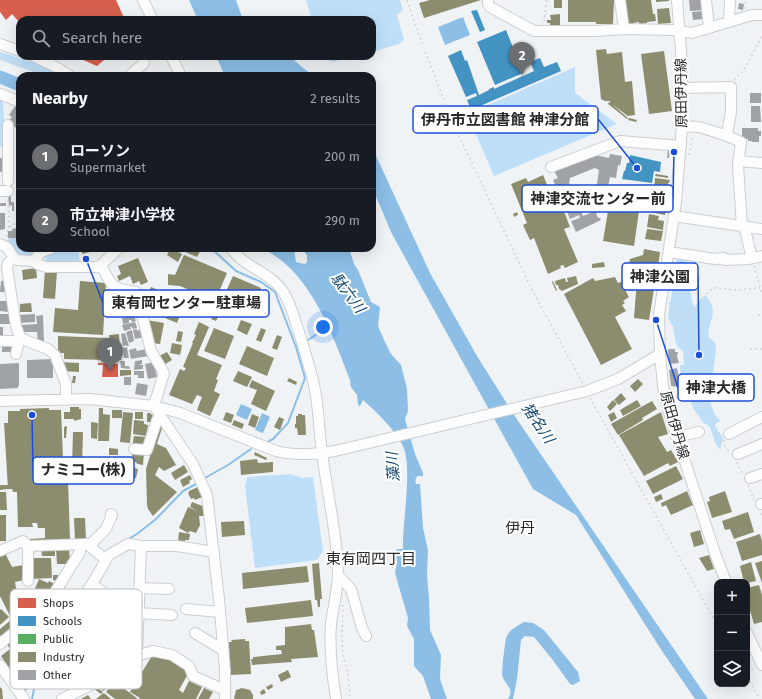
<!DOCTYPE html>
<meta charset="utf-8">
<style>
:root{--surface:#171b24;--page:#242831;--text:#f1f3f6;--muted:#9ea1a6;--line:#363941;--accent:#6c6f71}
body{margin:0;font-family:"Fira Sans","Noto Sans JP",sans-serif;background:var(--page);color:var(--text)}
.controls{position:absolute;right:12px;bottom:12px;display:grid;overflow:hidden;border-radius:8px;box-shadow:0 4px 16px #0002}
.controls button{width:36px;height:36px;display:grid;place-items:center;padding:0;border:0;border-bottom:1px solid var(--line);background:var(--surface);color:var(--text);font:20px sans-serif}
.you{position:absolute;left:323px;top:327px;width:14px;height:14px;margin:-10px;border:3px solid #fff;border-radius:50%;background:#1a73e8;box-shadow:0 0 0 6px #1a73e833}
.badge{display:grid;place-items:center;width:26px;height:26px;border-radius:50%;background:var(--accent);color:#fff;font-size:13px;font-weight:700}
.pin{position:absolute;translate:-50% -33px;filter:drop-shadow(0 1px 2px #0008)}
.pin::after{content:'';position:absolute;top:21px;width:14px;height:12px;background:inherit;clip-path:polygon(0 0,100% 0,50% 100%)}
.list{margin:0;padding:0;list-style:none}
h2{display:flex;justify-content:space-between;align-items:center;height:52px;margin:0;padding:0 16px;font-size:17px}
h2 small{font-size:13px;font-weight:400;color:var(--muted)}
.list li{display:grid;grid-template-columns:26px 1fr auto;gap:12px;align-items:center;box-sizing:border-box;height:64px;padding:0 16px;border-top:1px solid var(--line)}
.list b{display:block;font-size:15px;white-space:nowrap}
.list p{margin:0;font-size:13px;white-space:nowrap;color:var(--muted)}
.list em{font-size:13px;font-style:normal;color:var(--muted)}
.icon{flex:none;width:22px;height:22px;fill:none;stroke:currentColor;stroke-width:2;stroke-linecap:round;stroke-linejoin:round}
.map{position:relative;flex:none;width:762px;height:699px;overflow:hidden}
.search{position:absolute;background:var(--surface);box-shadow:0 4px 16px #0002;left:16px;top:16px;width:360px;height:44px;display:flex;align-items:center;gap:10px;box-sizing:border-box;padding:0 14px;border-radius:12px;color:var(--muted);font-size:15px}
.panel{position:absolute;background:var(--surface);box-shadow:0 4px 16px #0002;left:16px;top:72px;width:360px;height:180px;border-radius:12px}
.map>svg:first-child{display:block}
.green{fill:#bfdff9}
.water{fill:#8cbee6}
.shops{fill:#d6604d}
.schools{fill:#4393c3}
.public{fill:#5aae61}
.industry{fill:#8c8c6e}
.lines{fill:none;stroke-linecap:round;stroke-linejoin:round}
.stream{stroke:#8cbee6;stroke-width:2}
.river{stroke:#8cbee6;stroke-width:13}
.building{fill:#a0a3a5;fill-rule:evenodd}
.minor-casing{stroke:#cbcfd1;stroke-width:12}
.path{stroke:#d2d3d4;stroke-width:1.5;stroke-dasharray:2 3;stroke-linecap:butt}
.minor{stroke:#fdfdfe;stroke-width:10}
.labels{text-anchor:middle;stroke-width:4;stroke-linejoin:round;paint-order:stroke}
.street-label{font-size:14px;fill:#26282a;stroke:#fff}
.water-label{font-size:15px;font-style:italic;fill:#12486d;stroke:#fff}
.neighbourhood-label{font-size:15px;fill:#26282a;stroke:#fff}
.key{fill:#fff;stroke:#bebebf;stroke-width:1}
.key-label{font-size:11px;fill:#26282a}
.leader{fill:none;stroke:#1d4ed8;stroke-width:1.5}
.callout-dot{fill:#1d4ed8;stroke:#fff;stroke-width:1.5}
.callout{fill:#fff;stroke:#1d4ed8;stroke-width:1.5}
.callout-label{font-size:15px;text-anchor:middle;font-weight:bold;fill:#26282a}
</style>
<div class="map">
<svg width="762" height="699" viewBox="0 0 762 699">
<rect width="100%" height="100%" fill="#eff3f6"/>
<path class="green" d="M306,0H400L403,10L397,15L404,39L399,44L372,52V20H312Z
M0,52L41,65L61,76H44L0,60Z
M324,56H356L333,62L325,59Z
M575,67V93L617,124L494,176L467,114Z
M0,95L3,97L5,147H0Z
M10,238H20V248H42L34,258L19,257L8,243V240Z
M78,249L80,263H46V252L58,250Z
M677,258H685L690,267L689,284L693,305L695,307L701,298L706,296C721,314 706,321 709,338L714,341L716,346C716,362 708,378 719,393L709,399L714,413L720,421L715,424V427L723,438L720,450L715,442L710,427L703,422L694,410L682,379L680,369V365H684L683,351L679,348L676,344L673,327L668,318Z
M291,474L302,478L313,477L323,551L317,560L255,568L245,487L247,477Z"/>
<path class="water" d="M189,0H236L243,20H198Z
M463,17L470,35L445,45L438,27Z
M216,56H289L313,76L270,74L269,76H225Z
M372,147L430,273L477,356L514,415L708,699H695L660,648L576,515L533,489L392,234L372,187Z
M263,248L294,249L296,262L305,264L307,262V255L301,248H349L354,264L358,270L371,302L380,307L378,326L384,340L391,354L401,365L407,389L408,411L405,419L415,454L423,473V476H418C415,478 415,481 416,484H420L423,528L428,550L427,575L429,598L430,630L441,655L440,679L447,699H431L423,676L414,666V639L407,626L408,618L395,573L397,562L395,553L397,549H403C402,522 413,469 403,446C395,429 376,412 363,400L360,406L358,405L357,395L351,387L350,380C335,341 320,299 290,268C282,260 272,254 263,248Z
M241,404L252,409L247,420L236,415Z
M262,413L270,417L263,433L255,430Z
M524,622L533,623L544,630L578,672L580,681L573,685L570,684L552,659L534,637L525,636L521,640L517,679L513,699H508C516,688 503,684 502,674C502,670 505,638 507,636C510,629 519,625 524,622Z"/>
<path class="shops" d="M0,0H116L125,20H20V23L12,14L6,20L0,12Z
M74,56H109L97,66Z
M98,363L118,364V377H102L103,365H98Z"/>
<path class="schools" d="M477,10L485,30L480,32L471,11Z
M506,30L523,73L495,85L477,42Z
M461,50L465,61L467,60L479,95L489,90V89L494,87V89L534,71L530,62L540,58L544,67L557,62L561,71L471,110L467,100L477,96L476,93L466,97L448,56Z
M630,155L661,162L660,172L654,171L652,183L622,179L624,171H625L627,163H629Z"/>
<path class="public" d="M93,248H108V252H93Z"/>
<path class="industry" d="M430,0H481L424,18L419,3Z
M554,0H562V8H554Z
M568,0H614L613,24H596V22H568Z
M625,0H651L653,14H655L656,21L647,22V23L639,24V22L633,23V25H627Z
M656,0H669V1L656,2Z
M669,8L671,23L658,24L657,9Z
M560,14V26L550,27V23H547V20H551L550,15Z
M606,49L607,54L622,52L625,82L632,81L635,115L628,116L610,103V101H605L601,99L596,50Z
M664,51L672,111L649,114L641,54Z
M609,102L628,118L627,119L608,104Z
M629,118L637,120L636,122L628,120Z
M656,174L668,176V178L655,176Z
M543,175L557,208L562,206L570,227L564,229L578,262L565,268L563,265L560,266L561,268L548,274L534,238L530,240L523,225L527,223L511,184L526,178L528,182Z
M655,178L670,180L669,183H668L667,190L654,189Z
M610,199L640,204L634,246L603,241Z
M651,202L667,205L665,215L649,212Z
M517,212L518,215L514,217L513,214Z
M649,214L659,216L658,220L664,221L663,230L647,227Z
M647,229L663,231L661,241L645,239Z
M171,248L182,254L178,262L167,255Z
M176,248H202L197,257Z
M90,249V252L82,254V252H79V250Z
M644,249L660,252L658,267L629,263L630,259L643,255Z
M184,255L227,273L215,301L180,286L168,285V274L175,275Z
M138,258L148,282L141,285L139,281L133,284L130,276L119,281L117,276L121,274L118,266Z
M604,262L605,267L592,268V264Z
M633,267L657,270L649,320L634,318L637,279H632Z
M36,268L37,278L23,280L22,270Z
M45,270L57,271L55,299L43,298Z
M233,276L261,288L248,317L220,305Z
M576,276L578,284L562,291L559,289L558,285H556L555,281L565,278L566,282H568L567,278Z
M615,277L618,283L621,282L629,297L623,301L625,303L622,305L626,311L615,317L632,349L601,365L564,294L593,278L595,281Z
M629,280L635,281L633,291L627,290Z
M80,281L106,283L103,335L53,332L55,308L78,310Z
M553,281L557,290L556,291L552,282Z
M151,287L168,294L160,314L142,306Z
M193,298L211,306L207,317L188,309Z
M31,303L32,312H20V304Z
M215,310L220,313L216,321L211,319Z
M167,311L180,315L177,323L165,318Z
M146,320L164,323L160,344L151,343Z
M241,320L252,324L247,335L237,330Z
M199,322L209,327L197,355L222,365L216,379L218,380L214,391L220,394L210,416L197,410L202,397L197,395L192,404L169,395L180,369L184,371L186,368L183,367L193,343H192L196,335L194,334Z
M214,328L234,336L225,359L204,351Z
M261,328L266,330L261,342L256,340Z
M178,331L183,332L181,342L176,341Z
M119,334L121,360L111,361L109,335Z
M277,335L282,337L277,350L272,348Z
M58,336L108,338L107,360L64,359V353H58Z
M172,343L182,345L180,355L170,353Z
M247,346L274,358L267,376L239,364Z
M167,352L172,360L162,366L157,357Z
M60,362L79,363V372L63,371Z
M120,370H131V375L120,376Z
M238,371L252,377L247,387L233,381Z
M73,376H76L75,383H72Z
M289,378L297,382L296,385L287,381Z
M638,379L643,384L635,392L630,386Z
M252,380L275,391L266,411L251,404L257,390L249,387Z
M621,393L626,399L619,405L614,400Z
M613,400L617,404L610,411L607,407Z
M637,400L641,406L623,416L620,410Z
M652,401L657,409L642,418L643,420L618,435L611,424Z
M70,407H79V409H81V419L74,421V419H64V412H70Z
M49,408V410H61L63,458H57V466L61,465L62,480H68L70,540L31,542L30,539L45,538V528H38L37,523H32L33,527H18L17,492H13L12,489H8L4,423H8V411H20V409Z
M99,408H103V414L110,415L109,441H98Z
M112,410H122V418H112Z
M123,412L133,413L130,443L120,442Z
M135,412H143V419H135Z
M226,412L234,415L231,423L223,420Z
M614,412L617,418L611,422L608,415Z
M661,412L668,434L658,437L667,452L671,450L678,462L670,466L668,463L644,476L619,435Z
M147,413H150L154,417L151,423V422H147Z
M252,414L259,417L255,428L248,425Z
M298,414H302V415H305L306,435H298L297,428H295V424H296V416H298Z
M279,417L284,419L280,430L274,427Z
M134,420L144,421V424L148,425L146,436L133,434Z
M234,420L244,424L242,429L232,425Z
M91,422L98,423L97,439L91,438Z
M67,426L66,438H64V427Z
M159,427L162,428L157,444L166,448L176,465L164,471L159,467L155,475L177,492L153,516L148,509L147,505L146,469Z
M73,432H83L82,465H72Z
M134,436L146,437L145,448L132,446Z
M109,448L118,449V455H109Z
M132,451L144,453L143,465L138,464L132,460Z
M255,452L267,458L266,460L254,455Z
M257,459L258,463L273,462V472L241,475L240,461Z
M184,465L188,472L175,480L171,473Z
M128,466L138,469L136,478L126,476Z
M676,466L683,479L653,494L646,481Z
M190,475L192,479L189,481L190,483L183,487L180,480Z
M0,485H8V489L0,490Z
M198,487L202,497L195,500L194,498L191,499L188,493L189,492V491Z
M687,491L693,505L671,515L666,505L662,507L661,503Z
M725,491L732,512L712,518L707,502L710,501L709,497Z
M0,492H6L7,510H0Z
M661,494L663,499L656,502L654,497Z
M192,502L205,507L206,516H199L200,525L196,533L190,531L188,533L179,528L188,507L197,511L190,507Z
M748,512L754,532L734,539L730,529L725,530L722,521Z
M0,515H6V541H0Z
M74,518H85L86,540L75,541Z
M244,521L245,535L222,537L221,522Z
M700,530L704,544L694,547L690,533Z
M179,532L190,534L189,540H185V542L178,541Z
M760,534L762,541V555L742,561L736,542Z
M41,548H55V556H42Z
M56,548H69L70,561L68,564H57Z
M5,553L12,567L23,565L22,555L25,554L24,580L15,582L17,594L26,593L28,603L20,611L10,616L0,596V556Z
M709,555L714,569L707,571L699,558Z
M29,558H51L52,578L30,579Z
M762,561V583L755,563Z
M751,562L756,581L747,583V582H744L740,566Z
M319,563L322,599H320V607H318L317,600H315L312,564Z
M307,566L309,582L243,589L242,573Z
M53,575H58L59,582L53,580Z
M39,579L48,583L49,581L55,584L47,600L33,593Z
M759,585L762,595V622L754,624L747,600V588Z
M311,600L313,616L247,623L245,608Z
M1,609L9,617L0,625V610Z
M18,614L22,618L2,637L0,635V629Z
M311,624L312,630H314L318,657L291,659L292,662L252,665L251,659H253V657L282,654L281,650H276V646L285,645V627Z
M19,633L30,649H37L34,674L30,676L6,643Z
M245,639V641H249L251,674L230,675L229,642H232L231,640Z
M10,649L29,677L20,684L1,656Z
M153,654L166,657L189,672L179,690L183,693L189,681L202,687L196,699H139L140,698L130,692Z
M288,670L291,677L281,682L278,675Z
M34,677L32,685L25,691L21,685Z
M114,681L138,699H115L106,692Z
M99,684L105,689L104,691L97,686Z
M272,684L273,687L268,690L266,687Z
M95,686L103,692L101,694L93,688Z
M0,687L2,689L3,699H0Z
M204,688L213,692L209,699H198Z
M242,688L250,690L253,695V699H234L236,690Z
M264,689L266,693L261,695L260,692Z
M104,693L111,699H96L101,695Z
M88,695L91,699H81Z"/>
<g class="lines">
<path class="stream" d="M211,248L236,271L261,282L275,292L296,347
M305,342L320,332L328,324
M269,441L273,439L288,423L305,378L296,347L299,345
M203,479L228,465L251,449
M127,540L137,534L156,519L183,491L198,483
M32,699L39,664L43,651"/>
<path class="river" d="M0,77L20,85"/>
</g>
<path class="building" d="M689,0H703L704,10L690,11Z
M739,3L744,4L743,10L738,9Z
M703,11L704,19L693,20L692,12Z
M750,93H761V103H750Z
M17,103L20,106V131L8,122L12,117L9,115Z
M751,106H760L761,122H751Z
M742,128H758V131H761V136H759V142H752V141H748V139H742Z
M668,148H670L669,158H667Z
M610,154L622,156L620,166L618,165L616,178L610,177L603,211H598V212L596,213L598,218H600L601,220L576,232L571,221L580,218L579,215L570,219L553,180L558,178L554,171L588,159V158L595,155L609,158ZM595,168L599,170L593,212L583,216L569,183L570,178Z
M0,158H2L4,171L0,172Z
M8,195H11V202H14V211H12V205L9,206Z
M0,203H6V206H0Z
M0,213H5V229L0,230Z
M18,223H20V235H19Z
M17,228V238H8V231H12V229Z
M7,280L8,292H0L1,281Z
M0,301H6V302L10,303L9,312L0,311Z
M116,308H121V317H116Z
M134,308L135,312L129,314V315L123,317L121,311Z
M0,314H11V324H0Z
M35,314V322L18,323V315Z
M43,315L44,342L38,343L37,332H22V325L37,324L36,316Z
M134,315L136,321L132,322L131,320H129V323L123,324L122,318Z
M135,322L137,328L133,329L132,327H130L131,329L124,331L122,325Z
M0,327H3V338H0Z
M137,329V331L142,329L144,337L135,339L133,330Z
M132,330L134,341L129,343L126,332Z
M125,333L129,346H126V345L123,346L121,334Z
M13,343V352H2V344Z
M127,347L129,358H124L123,348Z
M136,348L138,356L137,351L146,349L148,356L131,359L129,350Z
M668,349H675V352H678L677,356L679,363L669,364Z
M53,359V378H27V360Z
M142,360V364L138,365H143V369L134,370L135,361Z
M120,361H125V366H129L130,369L121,368Z
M154,362L157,377L148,379L145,364Z
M19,363V386H18V388L0,389V364Z
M677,368L679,378L682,385L678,387L671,386L669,370Z
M134,371H144V378H138V375H134Z
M124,377H131V385H124Z
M137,383L148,385L146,396L135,394Z"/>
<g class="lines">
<defs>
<path id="minor" d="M143,0L153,20
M488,0V4L490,7L534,31H595L624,29L674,30L692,33L752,15H762
M620,0L624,29
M677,0L682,64V126L676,202L659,315L660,354L663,386L669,413L716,556L726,582
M706,0L709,28
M729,22L730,0
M0,44L20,51
M33,56L56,67L70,76
M171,56L181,76
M129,76L144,63
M0,94L20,102
M8,125V181
M682,126L699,127L725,135L727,134L731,112V87L683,88
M725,135L741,142L738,166L742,226
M738,161L762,163
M551,167L620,141L681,146
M0,191H8
M674,216L762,229
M744,226L752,258
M0,244L7,247L14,258L18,260L34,261L37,264L46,267H96L101,265L119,248
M231,248C244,268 274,273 285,295C291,305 294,318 298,329C304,349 311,369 315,390C319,411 319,432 322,453C327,493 337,532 338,573C338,590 333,607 331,624C329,650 332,674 336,699
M669,252L715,259L724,258V260L749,259L762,256
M14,258L8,263L7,268L16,326L20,337L27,341L48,349L55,355L66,384V399
M34,261L41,252L52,248
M101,265C113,287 110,288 136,292L137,294L151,351L164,373L154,406L193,464L207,495L219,599L225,670V699
M1,341H20
M16,354L18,344L21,339
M0,401L90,399L154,406L180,413L276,451C296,456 315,454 335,451L587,391L618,379L660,354
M729,434L762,417
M676,437L699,432
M134,449L147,450L157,420L161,417
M738,454L762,444
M750,478L762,474
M761,504H762
M28,546V581
M89,546L106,529L112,515L111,514
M0,551L23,541L28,546L87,544L106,560L109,555L128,544L141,546H177L214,552
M338,575L351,589L362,628L366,636
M92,584L47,653L48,656L100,652
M139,588L169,589
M186,609L220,612
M138,613L172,615
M195,633L223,650
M747,633L762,665
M0,644L25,623L37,621L80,552L81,545
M137,656L141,546
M0,665L24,699
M100,676L103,592L92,584L106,560
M62,699L91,685L98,680L107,669L137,656L153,651L172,655L189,666L193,676L225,690"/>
</defs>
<use href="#minor" class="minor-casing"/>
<path class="path" d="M407,0L417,30L452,121L529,284L583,384
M745,9L746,0
M544,22L547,0
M0,58L42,73L47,76
M734,80C737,75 742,73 745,68C751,58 755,47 762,37
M689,155L693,136
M9,227L20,221
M7,237V231L9,227L8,199
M681,263L678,282L683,317
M754,266L762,294
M669,303L676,315L683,317L688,316L710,290L715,288L737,290L760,288
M676,315L697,374L702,398L717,430L720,434
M758,315H762
M750,349H762
M590,398L717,625
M724,440L725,446L730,453
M737,462L743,475
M748,485L754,500
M760,513L762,517
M343,605L342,637L343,655L348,674L350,699
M747,620L749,625
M747,672L754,668
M747,677L760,699"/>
<use href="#minor" class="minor"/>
</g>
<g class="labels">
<g class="street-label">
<text transform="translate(681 93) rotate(-91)" y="5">原田伊丹線</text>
<text transform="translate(675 425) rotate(74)" y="5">原田伊丹線</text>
</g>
<g class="water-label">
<text transform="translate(348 293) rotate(53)" y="5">駄六川</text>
<text transform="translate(538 423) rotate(56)" y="5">猪名川</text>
<text transform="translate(393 467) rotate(-94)" y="5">藻川</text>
</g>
<g class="neighbourhood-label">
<text x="520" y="533">伊丹</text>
<text x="371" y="564">東有岡四丁目</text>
</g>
</g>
<rect x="10" y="589" width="132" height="100" rx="6" class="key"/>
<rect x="18" y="598" width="18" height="10" fill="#d6604d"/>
<rect x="18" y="616" width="18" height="10" fill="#4393c3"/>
<rect x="18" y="634" width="18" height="10" fill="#5aae61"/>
<rect x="18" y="652" width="18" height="10" fill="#8c8c6e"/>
<rect x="18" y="670" width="18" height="10" fill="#a0a3a5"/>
<g class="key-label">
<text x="43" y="607">Shops</text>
<text x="43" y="625">Schools</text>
<text x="43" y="643">Public</text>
<text x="43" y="661">Industry</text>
<text x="43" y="679">Other</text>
</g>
<path class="leader" d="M637 168L598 119M674 152L673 198M699 355L698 276M86 259L103 303M656 320L678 388M32 415L33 470"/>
<g class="callout-dot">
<circle cx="637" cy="168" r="4"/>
<circle cx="674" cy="152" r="4"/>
<circle cx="699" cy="355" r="4"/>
<circle cx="86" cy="259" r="4"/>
<circle cx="656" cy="320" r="4"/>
<circle cx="32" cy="415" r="4"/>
</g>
<g class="callout">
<rect x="413" y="106" width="185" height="27" rx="4"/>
<rect x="522" y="185" width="151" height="27" rx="4"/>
<rect x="622" y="263" width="76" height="27" rx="4"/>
<rect x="103" y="290" width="166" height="27" rx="4"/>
<rect x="678" y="374" width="76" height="27" rx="4"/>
<rect x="33" y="457" width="101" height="27" rx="4"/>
</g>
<g class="callout-label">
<text x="505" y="125">伊丹市立図書館 神津分館</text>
<text x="598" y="204">神津交流センター前</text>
<text x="660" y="282">神津公園</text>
<text x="186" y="308">東有岡センター駐車場</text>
<text x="716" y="393">神津大橋</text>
<text x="83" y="475">ナミコー(株)</text>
</g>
</svg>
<div class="controls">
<button>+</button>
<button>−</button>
<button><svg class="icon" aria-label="layers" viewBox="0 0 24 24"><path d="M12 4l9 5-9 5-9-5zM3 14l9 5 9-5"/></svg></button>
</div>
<div class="you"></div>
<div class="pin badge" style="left:110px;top:371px">1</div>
<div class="pin badge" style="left:522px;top:75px">2</div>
<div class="search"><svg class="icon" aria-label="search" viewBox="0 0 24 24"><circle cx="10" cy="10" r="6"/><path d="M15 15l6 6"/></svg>Search here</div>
<section class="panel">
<h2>Nearby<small>2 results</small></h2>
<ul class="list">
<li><span class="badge">1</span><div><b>ローソン</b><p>Supermarket</p></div><em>200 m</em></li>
<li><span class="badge">2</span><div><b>市立神津小学校</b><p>School</p></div><em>290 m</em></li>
</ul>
</section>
</div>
